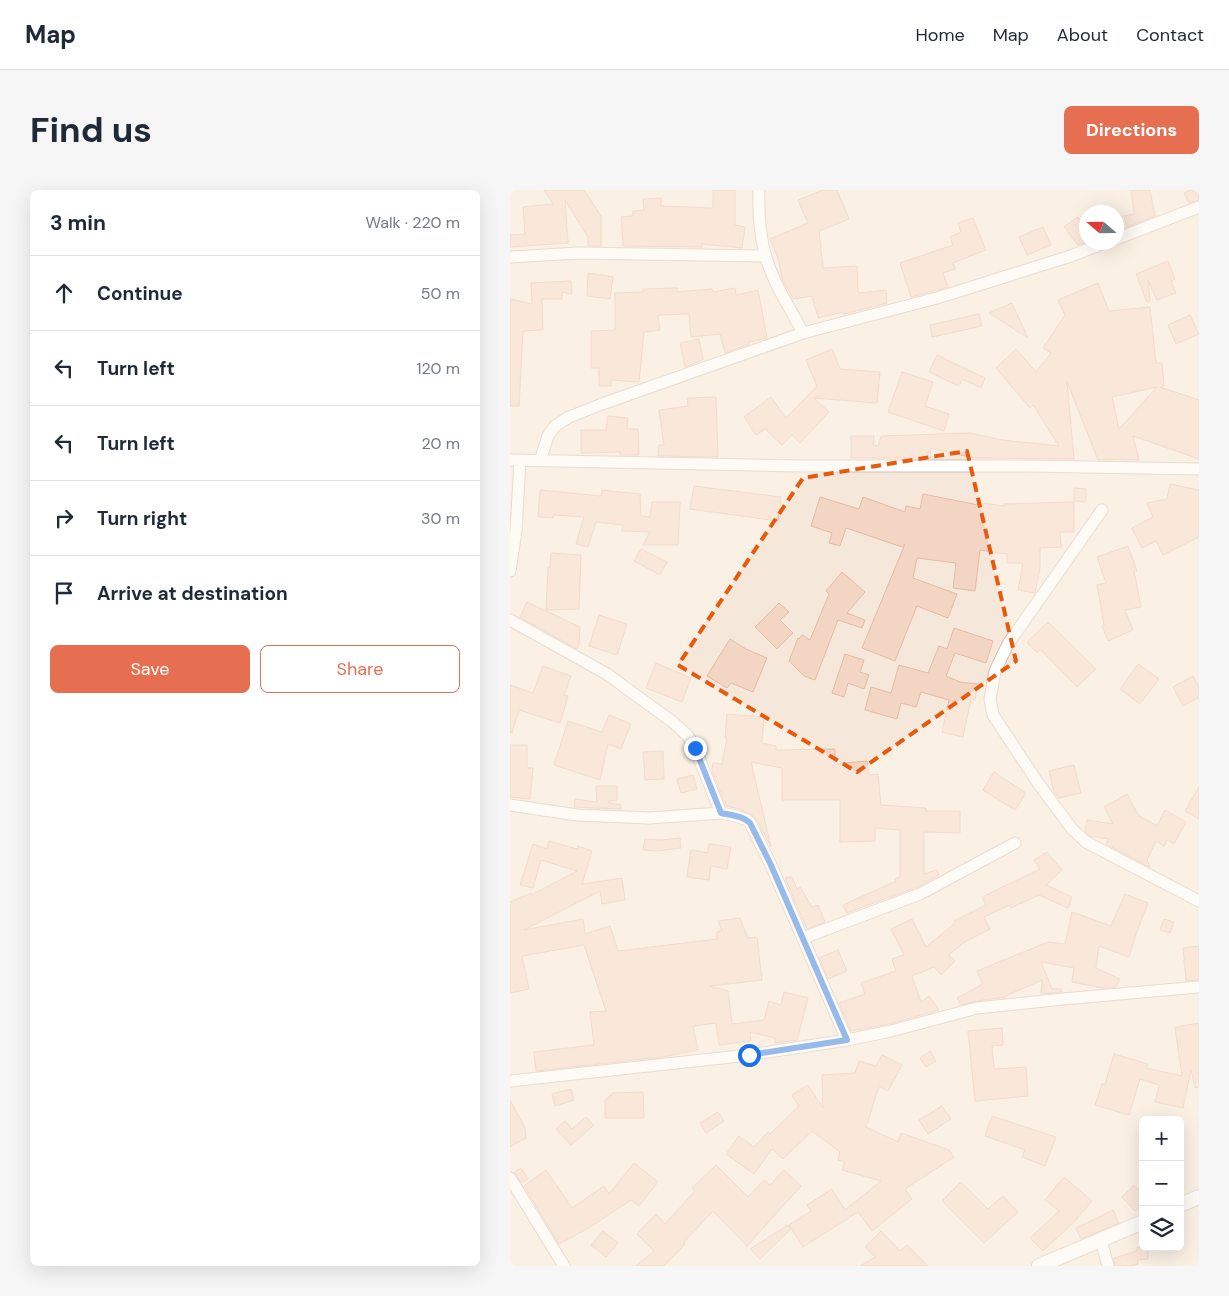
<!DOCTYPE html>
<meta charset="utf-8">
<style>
:root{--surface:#fff;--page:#f6f6f7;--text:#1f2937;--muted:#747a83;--line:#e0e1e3;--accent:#e76f51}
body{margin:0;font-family:"DM Sans",sans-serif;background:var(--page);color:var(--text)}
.controls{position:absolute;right:15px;bottom:15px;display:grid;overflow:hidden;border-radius:8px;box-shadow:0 5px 20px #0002}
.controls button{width:45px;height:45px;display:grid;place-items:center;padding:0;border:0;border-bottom:1px solid var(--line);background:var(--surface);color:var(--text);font:25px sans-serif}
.compass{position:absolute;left:569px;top:15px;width:45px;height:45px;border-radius:50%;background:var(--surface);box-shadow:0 5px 20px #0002;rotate:290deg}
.stop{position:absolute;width:15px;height:15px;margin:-11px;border:4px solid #1a73e8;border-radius:50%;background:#fff}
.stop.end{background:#1a73e8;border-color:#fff;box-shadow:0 1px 5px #0008}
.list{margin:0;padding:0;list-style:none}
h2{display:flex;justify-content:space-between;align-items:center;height:65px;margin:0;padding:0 20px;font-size:21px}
h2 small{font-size:16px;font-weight:400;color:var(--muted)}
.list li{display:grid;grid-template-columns:32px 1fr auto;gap:15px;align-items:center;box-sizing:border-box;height:75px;padding:0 20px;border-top:1px solid var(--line)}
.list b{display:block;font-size:19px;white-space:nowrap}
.list em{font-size:16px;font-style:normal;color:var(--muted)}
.actions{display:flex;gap:10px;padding:15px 20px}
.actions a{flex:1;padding:11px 0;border:1px solid var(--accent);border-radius:8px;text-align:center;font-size:18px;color:var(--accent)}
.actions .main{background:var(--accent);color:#fff}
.icon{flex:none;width:28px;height:28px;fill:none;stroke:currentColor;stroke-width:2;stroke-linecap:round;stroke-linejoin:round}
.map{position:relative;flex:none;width:689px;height:1076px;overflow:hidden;border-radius:8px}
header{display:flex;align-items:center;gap:30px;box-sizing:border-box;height:70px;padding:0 25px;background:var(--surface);border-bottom:1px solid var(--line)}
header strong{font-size:24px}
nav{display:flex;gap:28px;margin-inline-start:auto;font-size:18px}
.intro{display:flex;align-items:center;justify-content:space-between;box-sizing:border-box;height:120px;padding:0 30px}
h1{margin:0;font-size:35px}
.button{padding:12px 22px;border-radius:8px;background:var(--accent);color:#fff;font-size:18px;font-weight:700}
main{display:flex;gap:30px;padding:0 30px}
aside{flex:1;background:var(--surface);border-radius:8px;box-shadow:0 5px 20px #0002}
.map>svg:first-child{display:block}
.residential{fill:#f5e8da;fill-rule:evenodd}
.building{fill:#f3d5c3;stroke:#e6bba3;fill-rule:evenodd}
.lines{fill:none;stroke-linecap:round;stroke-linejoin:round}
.minor-casing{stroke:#d1beb0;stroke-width:13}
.tertiary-casing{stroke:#d1beb0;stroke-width:16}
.minor{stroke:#fff;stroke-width:11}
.tertiary{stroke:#fff;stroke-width:14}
.route{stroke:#1a73e8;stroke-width:6}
.marked{fill:none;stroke:#e8590c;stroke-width:4;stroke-dasharray:10 6;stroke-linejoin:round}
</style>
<header>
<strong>Map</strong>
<nav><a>Home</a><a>Map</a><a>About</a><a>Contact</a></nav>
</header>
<div class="intro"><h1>Find us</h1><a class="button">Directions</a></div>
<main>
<aside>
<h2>3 min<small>Walk · 220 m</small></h2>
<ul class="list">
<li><svg class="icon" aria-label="ahead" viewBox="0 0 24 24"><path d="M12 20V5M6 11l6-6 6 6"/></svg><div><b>Continue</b></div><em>50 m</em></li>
<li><svg class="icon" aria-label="left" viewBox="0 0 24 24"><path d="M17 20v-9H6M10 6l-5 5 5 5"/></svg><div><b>Turn left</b></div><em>120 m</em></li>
<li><svg class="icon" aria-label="left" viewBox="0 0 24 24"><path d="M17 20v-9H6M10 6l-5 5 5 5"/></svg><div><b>Turn left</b></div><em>20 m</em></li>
<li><svg class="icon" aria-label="right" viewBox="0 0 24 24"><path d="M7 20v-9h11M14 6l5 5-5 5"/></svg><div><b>Turn right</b></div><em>30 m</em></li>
<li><svg class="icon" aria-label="arrive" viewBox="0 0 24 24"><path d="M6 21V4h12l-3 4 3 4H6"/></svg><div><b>Arrive at destination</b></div></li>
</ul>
<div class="actions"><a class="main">Save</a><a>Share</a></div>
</aside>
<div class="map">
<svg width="689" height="1076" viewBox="0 0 689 1076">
<rect width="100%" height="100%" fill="#fdf6ec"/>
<path class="residential" d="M0,0H689V1076H0ZM576,22H606V52H576ZM633,930H670V1057H633Z"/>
<path class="building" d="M34,0H74L91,26V56H78V47L55,10L58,53L0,57V45L15,44L13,17L43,14Z
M203,0H225V35L235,37L232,58L192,54V57L113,56L111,27L123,26V21L134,20L133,9L151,8V16L203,18Z
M313,0H327L339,29L309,41L313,78L347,76L348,103L376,100L377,113L334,124L333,122L308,128L302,106L283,109L272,88L268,68L260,49L298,33L288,10Z
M621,0H640L645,26L617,37L614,26L624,24Z
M681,0H689V10L679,13L674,3Z
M568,27L576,38V52L568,55L554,37Z
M463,28L476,60L443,73L445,79L433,83L438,97L401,107L390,73L443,55L440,47L451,42L448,33Z
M533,37L541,55L517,65L509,47Z
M658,71L665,89L661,91L666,103L647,110L638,90L640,111L637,112L626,84Z
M78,83L103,87L100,109L77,106Z
M61,91L62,104L52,102V109H32L33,140L13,141L9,216H0V109L22,114L21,93Z
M588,93L599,121L640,117L646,173H652L654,196L650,197L689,210V269L623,246L629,270H611V269L588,270L557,192L564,269L464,268L421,258L420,268H341V246H364L363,255L368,256L371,246L460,243L492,250L549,256L523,215L520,218L486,178L506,159L526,182L541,163L533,158L555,125L548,110ZM647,197L609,239L602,207Z
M167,98V102L202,99L203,102L225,98L226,105L248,100L257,148L238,152L239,154L215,163L210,144L181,147L179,124L148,125L150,140L134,142L129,192L101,190V196H89V178H81V141L105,140V103L133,102V99Z
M502,113L518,148L479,123Z
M469,124L472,136L422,147L420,135Z
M680,125L689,144L666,154L658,135Z
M189,149L193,170L175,177L170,153Z
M322,159L330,179L370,182L367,213L304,208L319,222L290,253L282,245L272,255L255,239L246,245L234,227L261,207L276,228L307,196L296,170Z
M427,165L475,188L471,198L452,189L449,196L419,182Z
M392,182L423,192L415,216L439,224L434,241L378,222Z
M206,207L208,267L148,266L149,255H154L149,220L178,216L177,208Z
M98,226L118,228L117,239H128L129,265H110V262L71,263V240H96Z
M660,294L689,300V347L653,365L646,351L632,358L622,338L643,327L637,313L657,309Z
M184,296L271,307L268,331L180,319Z
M564,298L576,299V312L564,311Z
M30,300L91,306L92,300L130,304L131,326L140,327L142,312H170L168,355H133L140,342L112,341L113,335L86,332L78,357L66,354L74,327L44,325L43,328L28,327Z
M413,304L473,316V313L494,316V314L564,312V342H550L551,357L530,358V378L525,403L508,400L513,373H497V364L470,360L465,401L443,398L446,373L407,368L403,388L447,404L438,428L407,416L385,471L352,458L395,354L392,357L336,338L330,356L319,353L322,343L301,336L310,307L349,319L353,307L395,322L396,316L410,319Z
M618,356L627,381H624L631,417L615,420L623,440L598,451L592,436L594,435L587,395L596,393L587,367Z
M131,359L157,372L150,385L124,371Z
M41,363L71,365L69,419L36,420L38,377H40Z
M332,382L355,402L337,423L355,430L352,438L328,430L305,490L294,486L279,471L288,448L289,449L292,445L300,450L319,404L316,401Z
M17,412L70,437L69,455L67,459L10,427Z
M269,413L279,422L270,430L283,443L267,459L245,437Z
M89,425L117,434L107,465L79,456Z
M538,432L586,479L567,497L530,459L527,463L517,452Z
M444,438L483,451L476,473L445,463L436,486L450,492L468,494L465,510L461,509L453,547L432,542L439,510L411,502L406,517L391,513L387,529L355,520L361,497L381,503L389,475L418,483L429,456L437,459Z
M220,449L236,459L257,468L243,502L221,493L217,498L197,486Z
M335,464L354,470L350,482L359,485L354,499L338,493L334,507L322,503Z
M146,473L181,488L172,512L136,498Z
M628,474L649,489L630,514L610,499Z
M33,476L61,486L54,505L58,506L50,533L9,520L2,543L0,542V495L23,503Z
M683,486L689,497V507L673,516L663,497Z
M217,524L254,527L252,553L266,556V560L325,559V574L357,571L359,585L368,584L371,615L416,618V621H450V643L414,642V684L427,680L429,685L407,697L337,723L333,715L386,691L385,689L390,687V640L365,638V651L330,652V610H272V578L241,572L261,657L247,630L242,625L229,619L216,616L202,580L203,573L212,574L217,548H215Z
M99,525L121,534L111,559L98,554L90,590L44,575L58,531L92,542Z
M0,555H17V578H23L20,609L0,607Z
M153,561L154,589L135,590L133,562Z
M564,575L571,603L549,608L544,602L539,581Z
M484,582L516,603L505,620L473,600Z
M183,585L187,599L171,603L167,589Z
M86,596H107V610L99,611V613L111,615V619L64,617L65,609L87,612Z
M689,597V629L675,621Z
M617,604L628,625L647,636L655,620L676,632L664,654L657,650L654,656L646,651L637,670L640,677L596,654L599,649L580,646L575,641L577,630L603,634L594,617Z
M170,648L171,658L147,661L133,660L135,649L151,650Z
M39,651L67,659L68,656L82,661L72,694L112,688L115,710L92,714L90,701L14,740L73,729L75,744L100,736L108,761L207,749V742L212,740L208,731L230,728L238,748L247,747L252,790L200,796L218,801L222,834L254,830L259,811L271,815L274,802L298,808L287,850L265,853V848L240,842L241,851L209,855L206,833L183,836L188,860L152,867L26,881L24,862L84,855L80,822L96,821L74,755L12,766L19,799L0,803V712L21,703V705L67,681L31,670L23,698L10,695L23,654L37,659Z
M199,654L221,657L217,679L201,676L199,690L177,687L181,660L198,663Z
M537,662L552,680L536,695L562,707L558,718L529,705L501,718L500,715L474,727L480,739L453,753L439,765L445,771L431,785L424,777L402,786L411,812L419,806L429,820L379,834L341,841L329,813L355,804L351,793L386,781L382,769L394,765L381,739L402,729L416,757L445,733L444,731L476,715L472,707L530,679L524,670Z
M282,687L287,699L290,697L302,717L308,715L315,732L297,739L275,688Z
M615,704L638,713L626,744L619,767L589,756L586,778L610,789L606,797L592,798L562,792L564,778L531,772L542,799H551V802L531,804L532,790L496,806V807L466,811L451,815L447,808L473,794L467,781L538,752L555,754L562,722L601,736Z
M654,729L664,732L660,743L650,740Z
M689,756V790L676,791L673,758Z
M328,760L337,781L318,789L309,768Z
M689,833V897L685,898L681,880L673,918L645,912L649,895L630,889L619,925L585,915L592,894H595L604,864L638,874L636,878L672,886L665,837Z
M492,838L493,855L482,856L484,879L516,877L518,906L465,911L458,841Z
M420,861L426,871L416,877L410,868Z
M372,865L392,875L378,901L369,896L356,937L388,952L391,943L439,960L444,967L395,999L402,1009L362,1041L348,1022L293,1057L279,1035L301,1021L297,1015L322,999L335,1020L371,991L332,980L335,972L328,970L330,962L302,941L273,969L262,959L244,984L216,964L229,946L244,957L258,942L260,944L289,916L282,905L298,895L313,918L312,885L345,883L349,871L366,876Z
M61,899L64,910L45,916L42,904Z
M133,902L134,928H95V910L103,903Z
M0,910L15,938L16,948L0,957Z
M432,916L441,929L418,944L409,930Z
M208,922L214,931L196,943L190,933Z
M482,926L546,947L535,976L512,967L515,960L475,946Z
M76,927L84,935L61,955L46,939L55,931L62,939Z
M124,973L148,992L129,1016L121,1010L82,1036L49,1054L14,996L36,980L62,1018L94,996L99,1004Z
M206,975L238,1007L254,990L260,995L274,980L291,996L237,1056L203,1021L174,1052L175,1054L154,1076H126L144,1061L127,1044L146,1024L155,1034L185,1001L182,998Z
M11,978L18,989L12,993L4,982Z
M554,987L582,1011L565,1031L533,1061L520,1048L549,1021L535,1010Z
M451,992L478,1019L493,1006L508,1022L474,1053L432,1011Z
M624,995L633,1005V1014L625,1021L612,1007Z
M603,1020L609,1033L571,1049L566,1038Z
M278,1035L281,1039L250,1069L240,1059Z
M93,1041L108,1053L96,1067L81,1055Z
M371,1041L390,1061L397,1055L418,1076H350L365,1067L355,1057Z
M627,1057H638V1069L627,1070L628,1074L620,1076H605L604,1068L627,1061Z"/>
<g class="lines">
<defs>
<path id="minor" d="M249,0C248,27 251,59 262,84C270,104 283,123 293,143
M606,49L689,17
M0,67L68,63L256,66
M0,270L292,276H519L689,279
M30,271L38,246L45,236L59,227L92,214L293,143L427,108L561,66L597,52
M592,320L498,454L485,481L480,509L483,525L528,593L562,639L576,652L689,711
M0,381L6,341L10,270
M0,430L97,484L164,533L178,546L185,558L211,623
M0,615L67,625L139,628L211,623L226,626L237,630L240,633L260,673L337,850
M293,748L410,704L505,653
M0,891L239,865L337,850L381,841L467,818L553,809L689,797
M0,988L54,1076
M591,1050L598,1076"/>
<path id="tertiary" d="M670,1015L689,1007
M529,1076L633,1032"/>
</defs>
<use href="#minor" class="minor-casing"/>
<use href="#tertiary" class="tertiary-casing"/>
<use href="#minor" class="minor"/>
<use href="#tertiary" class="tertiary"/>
</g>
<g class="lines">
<path class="route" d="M185,558L211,623C221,625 233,626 240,633L260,673L337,850L239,865"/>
</g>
<path d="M0 0H689V1076H0ZM457,261L506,471L347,582L168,475L293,288Z" fill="#fdf6ec" fill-opacity=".55" fill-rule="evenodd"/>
<path class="marked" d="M457,261L506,471L347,582L168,475L293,288Z"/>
</svg>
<div class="controls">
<button>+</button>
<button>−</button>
<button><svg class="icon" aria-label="layers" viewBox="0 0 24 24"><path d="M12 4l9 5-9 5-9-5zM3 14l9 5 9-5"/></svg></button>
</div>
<svg class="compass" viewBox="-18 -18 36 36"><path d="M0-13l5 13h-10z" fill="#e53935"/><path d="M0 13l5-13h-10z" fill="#747a83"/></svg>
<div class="stop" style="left:239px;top:865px"></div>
<div class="stop end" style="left:185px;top:558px"></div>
</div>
</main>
